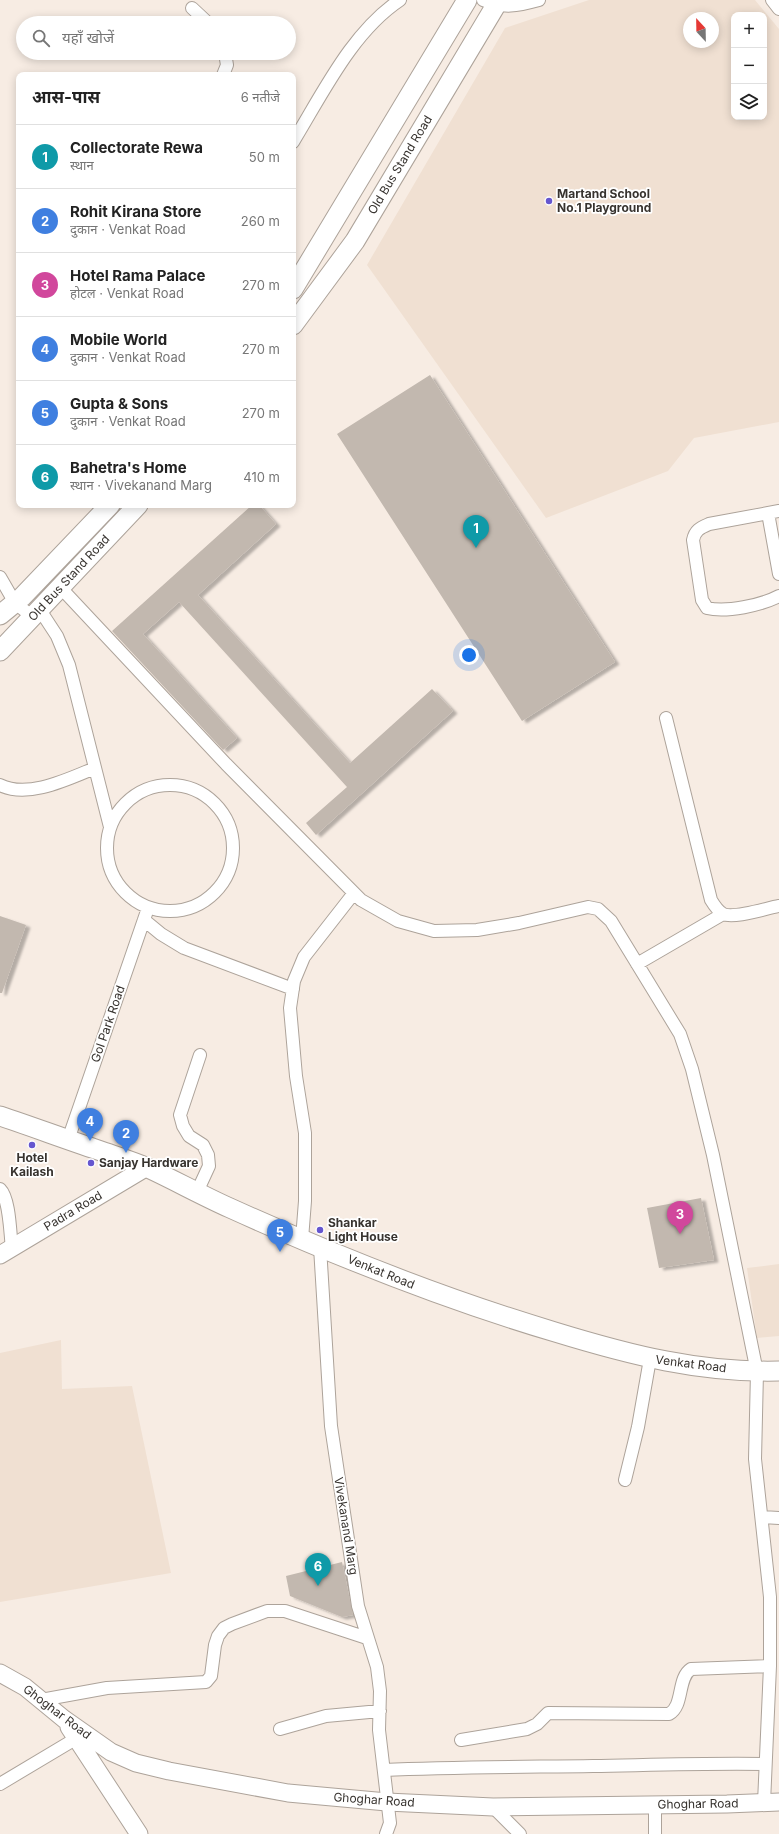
<!DOCTYPE html>
<html lang="hi">
<meta charset="utf-8">
<style>
:root{--surface:#fff;--page:#f2f2f2;--text:#222;--muted:#767676;--line:#e0e0e0;--accent:#db2777}
body{margin:0;font-family:Inter,"Noto Sans Devanagari",sans-serif;background:var(--page);color:var(--text)}
.controls{position:absolute;right:12px;top:12px;display:grid;overflow:hidden;border-radius:8px;box-shadow:0 2px 10px #0003}
.controls button{width:36px;height:36px;display:grid;place-items:center;padding:0;border:0;border-bottom:1px solid var(--line);background:var(--surface);color:var(--text);font:20px sans-serif}
.compass{position:absolute;left:683px;top:12px;width:36px;height:36px;border-radius:50%;background:var(--surface);box-shadow:0 2px 10px #0003;rotate:338deg}
.you{position:absolute;left:469px;top:655px;width:14px;height:14px;margin:-10px;border:3px solid #fff;border-radius:50%;background:#1a73e8;box-shadow:0 0 0 6px #1a73e833}
.badge{display:grid;place-items:center;width:26px;height:26px;border-radius:50%;background:var(--accent);color:#fff;font-size:13px;font-weight:700}
.pin{position:absolute;translate:-50% -33px;filter:drop-shadow(0 1px 2px #0008)}
.pin::after{content:'';position:absolute;top:21px;width:14px;height:12px;background:inherit;clip-path:polygon(0 0,100% 0,50% 100%)}
.list{margin:0;padding:0;list-style:none}
h2{display:flex;justify-content:space-between;align-items:center;height:52px;margin:0;padding:0 16px;font-size:17px}
h2 small{font-size:13px;font-weight:400;color:var(--muted)}
.list li{display:grid;grid-template-columns:26px 1fr auto;gap:12px;align-items:center;box-sizing:border-box;height:64px;padding:0 16px;border-top:1px solid var(--line)}
.list b{display:block;font-size:15px;white-space:nowrap}
.list p{margin:0;font-size:13px;white-space:nowrap;color:var(--muted)}
.list em{font-size:13px;font-style:normal;color:var(--muted)}
.icon{flex:none;width:22px;height:22px;fill:none;stroke:currentColor;stroke-width:2;stroke-linecap:round;stroke-linejoin:round}
.map{position:relative;flex:none;width:779px;height:1834px;overflow:hidden}
.search{position:absolute;background:var(--surface);box-shadow:0 2px 10px #0003;left:16px;top:16px;width:280px;height:44px;display:flex;align-items:center;gap:10px;box-sizing:border-box;padding:0 14px;border-radius:22px;color:var(--muted);font-size:15px}
.panel{position:absolute;background:var(--surface);box-shadow:0 2px 10px #0003;left:16px;top:72px;width:280px;height:436px;border-radius:8px}
.map>svg:first-child{display:block}
.built{fill:#f0e0d2;fill-rule:evenodd}
.building{fill:#c2b8af;filter:url(#shadow)}
.lines{fill:none;stroke-linecap:round;stroke-linejoin:round}
.street-casing{stroke:#ada39a;stroke-width:14}
.secondary-casing{stroke:#ada39a;stroke-width:19}
.primary-casing{stroke:#ada39a;stroke-width:21}
.street{stroke:#fff;stroke-width:12}
.secondary{stroke:#fff;stroke-width:17}
.primary{stroke:#fff;stroke-width:19}
.poi-dot{fill:#6556cf;stroke:#fff;stroke-width:1.5}
.labels{text-anchor:middle;stroke-width:3.5;stroke-linejoin:round;paint-order:stroke}
.street-label{font-size:12px;fill:#37332f;stroke:#fff}
.poi-label{font-size:12px;font-weight:bold;fill:#37332f;stroke:#fff;text-anchor:start}
</style>
<div class="map">
<svg width="779" height="1834" viewBox="0 0 779 1834">
<defs>
<filter id="shadow"><feDropShadow dx="4.5" dy="2.5" stdDeviation="1" flood-color="#0004"/></filter>
</defs>
<rect width="100%" height="100%" fill="#f7ece3"/>
<path class="built" d="M589,0H755L779,29V422L694,438L668,471L546,518L367,265L505,28ZM734,15H764V117H734ZM689,18H713V42H689Z
M779,1264V1336L757,1338L747,1268Z
M61,1340L62,1389L132,1386L171,1573L0,1602V1353Z"/>
<path class="building" d="M430,375L615,662L522,721L337,434Z
M252,505H259L276,524L198,595L350,763L432,689L453,711L316,835L306,823L347,787L179,602L143,634L237,738L223,750L112,631Z
M0,916L26,925L2,993H0Z
M701,1198L714,1260L659,1268L647,1208Z
M342,1562L353,1615L342,1617L290,1596L286,1576Z"/>
<g class="lines">
<defs>
<path id="street" d="M483,0C504,9 517,6 539,0
M772,0L779,9
M192,8L208,23
M223,75L227,65L225,53
M293,142C323,93 352,32 400,0
M779,511L709,524C700,528 695,530 693,540L702,600L707,608C726,613 762,605 779,596
M768,513L779,574
M0,577L15,603L33,617
M60,587L226,764L361,900L398,921L434,931L477,930L519,923L588,907L598,909L611,921L680,1034L692,1069L713,1155L757,1372L755,1459L770,1597V1666L764,1803
M40,610L57,636L69,665L110,827
M666,718L711,900C714,905 718,911 723,914C734,919 767,908 779,906
M0,785C28,799 68,779 95,768
M107 848a63 63 0 1 1 126 0a63 63 0 1 1-126 0Z
M144,920L161,934L184,948L293,989
M637,964L723,914
M68,1140L148,908
M0,1189C10,1199 10,1234 12,1248
M197,1192L209,1166L208,1155L203,1145L189,1136L183,1126L180,1115L200,1055
M302,1239L305,1201V1133L296,1076L290,1008L294,981L304,957L354,893
M320,1247L331,1426L358,1606L377,1667L380,1691L379,1730L390,1823L386,1834
M625,1480L638,1427L650,1359
M762,1517L779,1518
M41,1700L107,1688L206,1682L211,1676L215,1645L218,1636L224,1628L232,1624L267,1611H285L367,1638
M280,1729L326,1716L380,1711
M461,1740L527,1729L537,1724L548,1713L669,1714C684,1706 677,1678 691,1669L770,1666
M384,1770C453,1767 523,1767 593,1766C650,1765 708,1763 765,1764
M0,1784L77,1738
M493,1807L520,1834
M655,1834V1805"/>
<path id="secondary" d="M0,1255L147,1167
M0,1673L25,1687L64,1719L111,1752L136,1763L169,1771L288,1793L387,1802L493,1807L727,1804L779,1802
M69,1727L139,1834"/>
<path id="primary" d="M293,289L467,0
M293,325L355,241L499,0
M0,615L22,597L110,505
M0,651L138,505
M0,1116C33,1127 65,1139 98,1150C115,1156 132,1161 148,1168C176,1181 203,1196 230,1208C336,1256 444,1299 555,1332C630,1355 700,1373 779,1371"/>
</defs>
<use href="#street" class="street-casing"/>
<use href="#secondary" class="secondary-casing"/>
<use href="#primary" class="primary-casing"/>
<use href="#street" class="street"/>
<use href="#secondary" class="secondary"/>
<use href="#primary" class="primary"/>
</g>
<g class="poi-dot">
<circle cx="549" cy="201" r="4"/>
<circle cx="32" cy="1145" r="4"/>
<circle cx="91" cy="1163" r="4"/>
<circle cx="320" cy="1230" r="4"/>
</g>
<g class="labels">
<g class="street-label">
<text transform="translate(400 165) rotate(-59)" y="4">Old Bus Stand Road</text>
<text transform="translate(69 578) rotate(-47)" y="4">Old Bus Stand Road</text>
<text transform="translate(108 1024) rotate(-71)" y="4">Gol Park Road</text>
<text transform="translate(73 1211) rotate(-31)" y="4">Padra Road</text>
<text transform="translate(381 1272) rotate(22)" y="4">Venkat Road</text>
<text transform="translate(691 1364) rotate(7)" y="4">Venkat Road</text>
<text transform="translate(346 1526) rotate(81)" y="4">Vivekanand Marg</text>
<text transform="translate(57 1712) rotate(37)" y="4">Ghoghar Road</text>
<text transform="translate(374 1800) rotate(4)" y="4">Ghoghar Road</text>
<text transform="translate(698 1804) rotate(-1)" y="4">Ghoghar Road</text>
</g>
<g class="poi-label">
<text x="557" y="198">Martand School<tspan x="557" dy="14">No.1 Playground</tspan></text>
<text x="32" y="1162" text-anchor="middle">Hotel<tspan x="32" dy="14">Kailash</tspan></text>
<text x="99" y="1167">Sanjay Hardware</text>
<text x="328" y="1227">Shankar<tspan x="328" dy="14">Light House</tspan></text>
</g>
</g>
</svg>
<div class="controls">
<button>+</button>
<button>−</button>
<button><svg class="icon" aria-label="layers" viewBox="0 0 24 24"><path d="M12 4l9 5-9 5-9-5zM3 14l9 5 9-5"/></svg></button>
</div>
<svg class="compass" viewBox="-18 -18 36 36"><path d="M0-13l5 13h-10z" fill="#e53935"/><path d="M0 13l5-13h-10z" fill="#767676"/></svg>
<div class="you"></div>
<div class="pin badge" style="left:476px;top:548px;background:#0f9aa8">1</div>
<div class="pin badge" style="left:126px;top:1153px;background:#3f7fe0">2</div>
<div class="pin badge" style="left:680px;top:1234px;background:#d1479c">3</div>
<div class="pin badge" style="left:90px;top:1141px;background:#3f7fe0">4</div>
<div class="pin badge" style="left:280px;top:1252px;background:#3f7fe0">5</div>
<div class="pin badge" style="left:318px;top:1586px;background:#0f9aa8">6</div>
<div class="search"><svg class="icon" aria-label="search" viewBox="0 0 24 24"><circle cx="10" cy="10" r="6"/><path d="M15 15l6 6"/></svg>यहाँ खोजें</div>
<section class="panel">
<h2>आस-पास<small>6 नतीजे</small></h2>
<ul class="list">
<li><span class="badge" style="background:#0f9aa8">1</span><div><b>Collectorate Rewa</b><p>स्थान</p></div><em>50 m</em></li>
<li><span class="badge" style="background:#3f7fe0">2</span><div><b>Rohit Kirana Store</b><p>दुकान · Venkat Road</p></div><em>260 m</em></li>
<li><span class="badge" style="background:#d1479c">3</span><div><b>Hotel Rama Palace</b><p>होटल · Venkat Road</p></div><em>270 m</em></li>
<li><span class="badge" style="background:#3f7fe0">4</span><div><b>Mobile World</b><p>दुकान · Venkat Road</p></div><em>270 m</em></li>
<li><span class="badge" style="background:#3f7fe0">5</span><div><b>Gupta &amp; Sons</b><p>दुकान · Venkat Road</p></div><em>270 m</em></li>
<li><span class="badge" style="background:#0f9aa8">6</span><div><b>Bahetra's Home</b><p>स्थान · Vivekanand Marg</p></div><em>410 m</em></li>
</ul>
</section>
</div>
